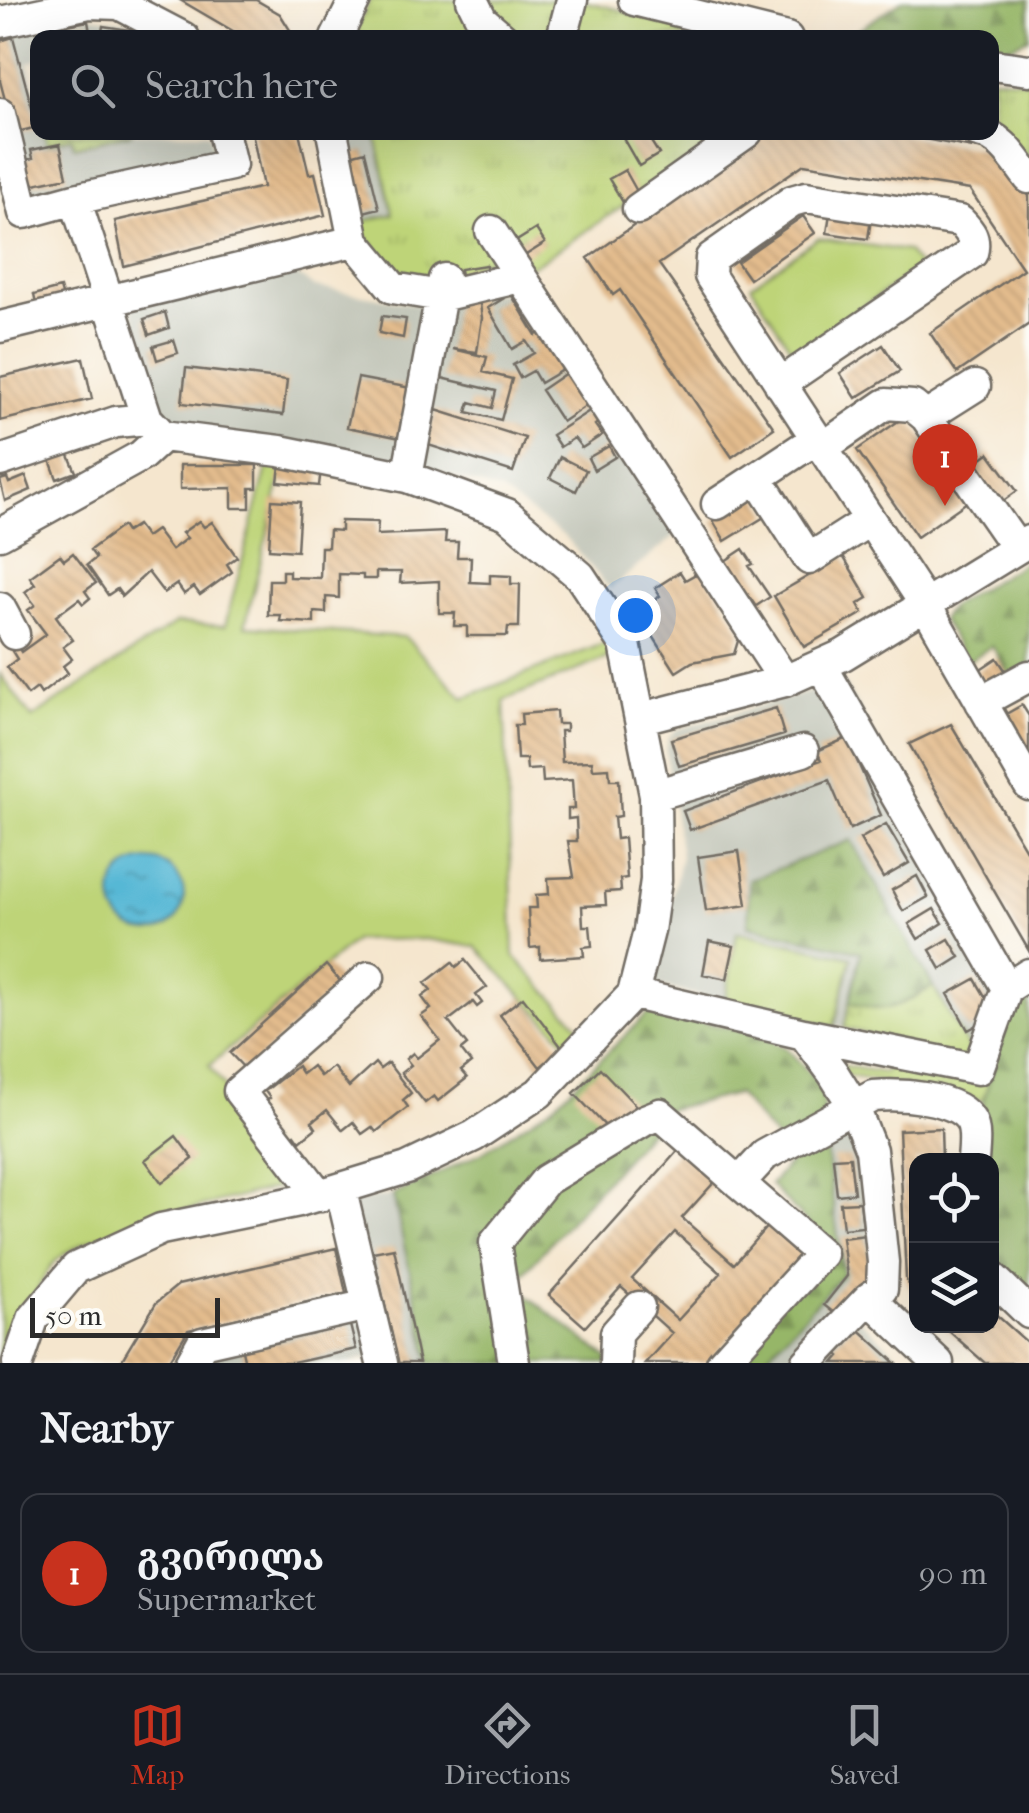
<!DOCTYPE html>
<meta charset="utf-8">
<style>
:root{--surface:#171b24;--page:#20242c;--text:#f1f3f6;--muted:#9ea1a6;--line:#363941;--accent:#c8321e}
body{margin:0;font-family:"IM FELL French Canon","Noto Serif Georgian",serif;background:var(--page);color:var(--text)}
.controls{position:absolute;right:30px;bottom:30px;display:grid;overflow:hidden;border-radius:20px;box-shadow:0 10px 40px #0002}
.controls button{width:90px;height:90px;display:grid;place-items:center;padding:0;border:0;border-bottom:2px solid var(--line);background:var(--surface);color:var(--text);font:50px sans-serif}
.scale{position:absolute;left:30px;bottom:25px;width:190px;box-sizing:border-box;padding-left:10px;border:5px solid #2b2b2b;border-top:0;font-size:28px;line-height:35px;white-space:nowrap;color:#2b2b2b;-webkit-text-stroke:8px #fdfcf7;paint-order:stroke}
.you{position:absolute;left:635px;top:615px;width:35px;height:35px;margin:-25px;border:8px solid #fff;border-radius:50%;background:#1a73e8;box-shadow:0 0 0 15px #1a73e833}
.badge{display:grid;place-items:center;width:65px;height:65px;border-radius:50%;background:var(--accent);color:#fff;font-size:32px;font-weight:700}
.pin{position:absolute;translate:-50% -82px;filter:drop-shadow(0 2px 5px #0008)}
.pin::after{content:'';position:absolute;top:52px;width:35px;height:30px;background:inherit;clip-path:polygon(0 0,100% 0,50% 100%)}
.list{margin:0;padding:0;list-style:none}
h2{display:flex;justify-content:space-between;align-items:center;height:130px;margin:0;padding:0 40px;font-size:42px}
h2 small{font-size:32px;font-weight:400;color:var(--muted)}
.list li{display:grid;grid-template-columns:65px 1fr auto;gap:30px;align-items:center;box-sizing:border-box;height:160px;margin:0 20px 20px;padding:0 20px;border:2px solid var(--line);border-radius:20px}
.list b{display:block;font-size:38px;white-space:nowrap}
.list p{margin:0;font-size:32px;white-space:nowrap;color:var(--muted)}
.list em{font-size:32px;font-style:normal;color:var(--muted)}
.icon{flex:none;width:55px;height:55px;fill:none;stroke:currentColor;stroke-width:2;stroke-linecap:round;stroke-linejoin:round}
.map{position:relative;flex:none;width:1029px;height:1363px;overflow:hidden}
.search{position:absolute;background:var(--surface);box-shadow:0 10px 40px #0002;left:30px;right:30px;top:30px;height:110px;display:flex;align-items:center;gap:25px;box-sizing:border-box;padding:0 35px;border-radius:20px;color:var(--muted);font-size:38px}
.sheet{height:310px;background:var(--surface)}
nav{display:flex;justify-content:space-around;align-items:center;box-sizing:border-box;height:140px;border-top:2px solid var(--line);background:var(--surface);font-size:28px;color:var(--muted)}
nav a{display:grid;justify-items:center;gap:5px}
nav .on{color:var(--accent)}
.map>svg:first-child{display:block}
.industrial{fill:#c3c6b9}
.grass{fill:url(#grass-tufts);stroke:#748052;stroke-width:2.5}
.forest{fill:url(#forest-firs);stroke:#60704a;stroke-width:2.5}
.park{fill:#bed478;stroke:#748052;stroke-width:2.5}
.water{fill:url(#water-ripples);stroke:#417280;stroke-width:2.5}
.building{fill:url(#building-back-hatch);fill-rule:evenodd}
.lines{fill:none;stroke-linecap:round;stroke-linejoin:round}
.minor-casing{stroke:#726c64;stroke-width:35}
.minor{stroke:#fff;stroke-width:30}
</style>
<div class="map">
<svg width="1029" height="1363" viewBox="0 0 1029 1363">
<defs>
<pattern id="grass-tufts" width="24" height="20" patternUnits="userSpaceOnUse" patternTransform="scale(2.5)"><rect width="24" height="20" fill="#bed478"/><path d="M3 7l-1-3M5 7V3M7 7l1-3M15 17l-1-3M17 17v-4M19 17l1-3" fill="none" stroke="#a3b668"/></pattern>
<pattern id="forest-firs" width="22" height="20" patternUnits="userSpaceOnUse" patternTransform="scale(2.5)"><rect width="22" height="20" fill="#96b668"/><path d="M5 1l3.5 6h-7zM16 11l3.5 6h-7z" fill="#7b9456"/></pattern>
<pattern id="water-ripples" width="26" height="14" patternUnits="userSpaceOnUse" patternTransform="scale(2.5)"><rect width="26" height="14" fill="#57b8d5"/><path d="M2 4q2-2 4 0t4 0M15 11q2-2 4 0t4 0" fill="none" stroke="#4896ad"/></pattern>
<pattern id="building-back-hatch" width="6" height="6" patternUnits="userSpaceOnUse" patternTransform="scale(2.5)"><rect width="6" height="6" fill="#e3bc8d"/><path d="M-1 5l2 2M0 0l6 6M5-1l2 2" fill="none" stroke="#c3a27a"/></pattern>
</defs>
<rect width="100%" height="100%" fill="#fdfcf7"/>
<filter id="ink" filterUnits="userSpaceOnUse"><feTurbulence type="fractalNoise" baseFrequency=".01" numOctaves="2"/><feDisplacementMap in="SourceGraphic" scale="20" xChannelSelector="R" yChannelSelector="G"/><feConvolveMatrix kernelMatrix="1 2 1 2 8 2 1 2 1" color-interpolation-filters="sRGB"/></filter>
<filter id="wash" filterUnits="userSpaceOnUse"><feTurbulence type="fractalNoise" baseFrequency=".0048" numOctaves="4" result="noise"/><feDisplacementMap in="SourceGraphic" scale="40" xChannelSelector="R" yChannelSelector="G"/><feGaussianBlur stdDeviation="2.25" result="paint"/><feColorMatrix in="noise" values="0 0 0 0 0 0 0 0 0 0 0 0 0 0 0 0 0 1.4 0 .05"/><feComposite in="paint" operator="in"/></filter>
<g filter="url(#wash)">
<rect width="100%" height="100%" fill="#f5e6ce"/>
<path class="industrial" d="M90,16L125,21L152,37L38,38L37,60L28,63L37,103L38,132L45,133L48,143L72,137L75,147L133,133H209L215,157L7,207L0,177V37Z
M336,133H375L393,215L355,223Z
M291,271L315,287L420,305L519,289L678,533L610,589L564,536L500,491L394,459L172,424L156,407L131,305Z
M844,682L1008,975L971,1052L851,841L749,926L862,952L844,1028L653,985L681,856L666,753L668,739L676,730Z
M840,1127L854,1138L877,1278L852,1313L907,1363H760L843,1274L824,1130Z
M393,1195L430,1363H368L366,1358L350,1363H206L211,1351L378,1313L351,1202Z"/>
<path class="grass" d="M370,0H579L735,37L370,38L355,31Z
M992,77L1029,81V157L992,130Z
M375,133H733L536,264L506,273L494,256C462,272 426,289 391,265C377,256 366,236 355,223L393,214Z
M933,986L971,1052L1005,1029L983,1101L839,1074L834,1064L885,1073L893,1041L844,1028L850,1002C890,1015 898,1006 933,986Z"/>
<path class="forest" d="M903,0H1029V38L1002,50L992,48V38H908L855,32Z
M1029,560V671L1013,680L992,646L967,662L941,619L951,606Z
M851,840L933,986C899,1006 890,1015 850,1002L861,952L748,926L749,880Z
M1024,981L1029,983V1298L992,1257V1160H984L983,1101L1005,1029Z
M649,1012L753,1032L786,1048L817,1081L823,1098L825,1144L843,1274L760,1363H725L830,1246L770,1185L793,1159L737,1094L669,1109L513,1285L614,1363H430L393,1195L481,1153L554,1105Z"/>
<path class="park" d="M45,133V132L133,133L74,147L71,137L47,144Z
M818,238L907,251L920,267L794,354L751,285Z
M269,460L285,461L245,626L405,637L464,698L608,642L615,655L504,700L514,956L585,1032L570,1046L476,947L426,939L355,940L209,1066L291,1175L283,1186C232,1200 91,1228 57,1260C40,1277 13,1339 6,1363H0V674L32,718L176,623L225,626Z
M737,932L852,957L834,1027L725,1001Z"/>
<path class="water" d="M112 896a36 36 0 1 1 72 0a36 36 0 1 1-72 0Z"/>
<g id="blocks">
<path class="building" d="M180,0H256L280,14L295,38H245Z
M88,21L91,38H60L58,27Z
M103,26L142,32L149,38H101Z
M13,37L37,127L14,133L0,81V41Z
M252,132H299L309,174L315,173L325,215L124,266L115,221L263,187Z
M637,132H645L659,154L639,166L624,140Z
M766,132H886L984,150L1006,164L1029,196V324L957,373L930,333L1023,269L970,190L804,164L659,264L774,428L732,457L620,290L613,295L588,258Z
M60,144L67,177L25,186L19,161L33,158L31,150Z
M365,151L379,208L356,214L343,157Z
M625,170L639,195L624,204L609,179Z
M830,213L871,219L868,239L827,233Z
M803,216L815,233L749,279L737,262Z
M536,229L545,243L521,258L512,244Z
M486,265L488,280L462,283L460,269Z
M60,288L64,302L37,309L34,295Z
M511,294L536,335L545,330L567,367L540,383L533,371L520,378L513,365L534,353L526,341L512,349L488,308Z
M479,297L482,318L477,352L453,349L487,357L483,372L512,379L501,420L467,412L470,402L492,408L496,391L442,378L456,299Z
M165,312L169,328L149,335L144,319Z
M382,316L406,319L403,338L379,333Z
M174,340L178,353L157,360L153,346Z
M883,345L900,371L856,398L840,373Z
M83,358L92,399L0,421V377Z
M186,368L287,380L283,415L182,403Z
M566,373L587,405L562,422L541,390Z
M358,378L416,389L405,439L347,427Z
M436,410L525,438L513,472L425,444Z
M591,410L599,422L595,425L602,435L582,448L574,438L560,447L552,435Z
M907,415L967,502L917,537L857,450Z
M609,446L615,457L594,470L588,458Z
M68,453L76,472L57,479L50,460Z
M989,453L1017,491L999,504L971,466Z
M560,457L586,470L576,491L550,478Z
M180,465H257V488H250V508H232V488L180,489Z
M280,465L321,468L319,486L278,482Z
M26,476L31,490L5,501L0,480L7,478L9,483Z
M757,494L769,514L725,541L713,521Z
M272,500L300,502L297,551L269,549Z
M199,521L204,527L212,522L237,557L227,564L232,572L200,595L194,587L184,594L177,584L164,593L148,572L122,596L117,589L108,595L87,565L96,558L90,550L122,526L126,532L137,525L146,537L156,530L171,550L187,538L182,533Z
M341,521L378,522L377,535L446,532L445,542H458L457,557H471L470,582L490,583V575L511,576V584H520L519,627H508L507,636H467V626H454L455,613H439V581L400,583L401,572H376V579H363V575L339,574V598L326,597V613L314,612V623L280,621L281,615H268L269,580H282V571H289V577L320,578L321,547H328L329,530L341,531Z
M743,549L753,564L749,566L770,597L750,610L719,565Z
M73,553L96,583L85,591L90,598L83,604L79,599L56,616L73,640L63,647L72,659L63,666L68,673L41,694L37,688L28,695L7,667L17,659L12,651L18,647L21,652L46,634L28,610L35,605L25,592L35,584L30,577L60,555L64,560Z
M843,556L868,598L858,604L863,613L804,647L774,596Z
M703,570L741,631L734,654L692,662L676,672L637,611L660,596L655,588L680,572L685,580Z
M997,658L1007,673L986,687L976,672Z
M1022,705L1029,716V765L1001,717Z
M776,708L784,735L679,766L671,739Z
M556,711L557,724H566V731H560L562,762L592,761L593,769L609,768L610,780H619L621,816L614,817L616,839L624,838L627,878L620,879L621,891L605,892L606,905L582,906L583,926H590L592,946L583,947L584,956L540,959V947L530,948L528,908H537L536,895L549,894L548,878L574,877L568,841H577L576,818L568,819V809H574L572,780L543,782L542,769L527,770L526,759H517L515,725H522L521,714Z
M951,724L1029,855V951L909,744Z
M847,738L881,815L850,829L829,780L690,830L683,811L821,760L817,751Z
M886,824L909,863L883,878L860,839Z
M739,851L747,905L706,911L698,857Z
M917,876L928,897L903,911L892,890Z
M934,909L943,923L918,939L909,924Z
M949,939L960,957L941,969L930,950Z
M709,941L734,946L727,979L703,974Z
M465,960L487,987L476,995L482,1003L477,1007L473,1002L448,1021L467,1045L461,1050L471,1063L461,1071L467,1078L438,1101L434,1096L425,1103L401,1073L411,1065L406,1059L413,1053L417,1058L440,1040L421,1016L431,1009L422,997L431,990L425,983L452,962L456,967Z
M326,965L341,982L246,1070L230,1053Z
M975,979L996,1015L968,1030L948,994Z
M523,997L563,1049L540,1067L500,1015Z
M375,1063L380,1069L388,1063L411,1093L403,1100L408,1107L376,1132L372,1127L362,1134L353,1122L343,1130L327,1110L312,1122L316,1128L300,1141L295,1134L287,1140L261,1106L270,1098L265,1091L297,1066L302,1074L312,1066L320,1076L333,1067L349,1087Z
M600,1068L639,1109L613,1134L574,1093Z
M941,1128L942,1160H916V1300L906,1279L899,1130Z
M176,1136L193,1159L162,1183L145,1160Z
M682,1146L718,1178L682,1218L734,1264L770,1223L805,1253L707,1363H645L672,1333L621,1287L585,1327L549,1295ZM675,1232L721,1273L678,1320L632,1279Z
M850,1157L854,1193L837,1195L833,1158Z
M860,1202L863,1227L843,1229L840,1203Z
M866,1235L871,1278L839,1317L824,1305L847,1276L842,1238Z
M336,1248L346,1293L188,1330L168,1363H120L156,1303L178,1285Z
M394,1248L419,1363H398L373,1252Z
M992,1311L1029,1344V1363H985L943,1326H992Z
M853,1324L896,1363H834L840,1356L831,1348Z
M350,1325L356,1349L293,1363H245L242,1350Z"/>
</g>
</g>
<g filter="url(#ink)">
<use href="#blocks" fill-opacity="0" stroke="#726c64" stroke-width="2.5"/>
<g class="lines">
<defs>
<path id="minor" d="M472,0L482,20L503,38
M634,0L787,38
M0,22L89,3L119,4L184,38
M336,38L355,0
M562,38L572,0
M992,65L1029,70
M0,114L24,213L75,199L147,419
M978,132C1002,136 1015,160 1029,178
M75,199L231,165L223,132
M638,209L747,132
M491,231L785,681
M354,241L393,288L441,296L521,277
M0,327L354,241L332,132
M780,384L972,253C976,238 970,231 960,221L806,197L792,201L711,258L710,276L925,604L1029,785
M926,417L1017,548
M822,448L886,404L913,406L926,417L975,386
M0,461L116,422L147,419L163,436L280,451L407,477L507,514L580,576L625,644L655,795L656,880L649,931L633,994L539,1093L474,1136L407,1168L299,1201L161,1229L76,1268L33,1319L18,1363
M407,477L444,279
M757,478L809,559L870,520
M717,504L816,439
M0,534L141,456L163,436
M0,608L14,634
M821,665L1007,988
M981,702L1029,676
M642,718L785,681L843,655L1029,541
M655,795L803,751
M633,994L804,1034L833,1073L853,1105L871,1150L883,1262L882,1289L869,1298L938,1363
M804,1034L978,1069L1007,988L1029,974
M739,1183L765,1155L873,1096C899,1094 957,1096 971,1121C976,1131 974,1148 973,1160
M341,1191L382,1363
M320,1196L239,1091L369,977
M992,1277L1029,1313
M191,1363L202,1343L368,1305
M514,1363L495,1243L546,1180L645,1120L660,1114L821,1254L722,1363
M615,1363L616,1333L639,1307
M807,1363L869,1298"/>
</defs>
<use href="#minor" class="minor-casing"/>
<use href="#minor" class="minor"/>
</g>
</g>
</svg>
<div class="controls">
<button><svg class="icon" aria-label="locate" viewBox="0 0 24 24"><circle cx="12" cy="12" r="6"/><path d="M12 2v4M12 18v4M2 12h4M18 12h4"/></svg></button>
<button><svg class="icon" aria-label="layers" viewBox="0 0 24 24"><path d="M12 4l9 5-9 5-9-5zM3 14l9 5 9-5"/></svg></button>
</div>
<div class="scale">50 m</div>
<div class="you"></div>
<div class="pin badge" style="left:945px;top:506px">1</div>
<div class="search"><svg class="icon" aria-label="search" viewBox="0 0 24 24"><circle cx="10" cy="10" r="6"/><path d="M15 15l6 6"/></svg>Search here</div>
</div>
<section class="sheet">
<h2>Nearby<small></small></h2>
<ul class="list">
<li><span class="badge">1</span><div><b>გვირილა</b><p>Supermarket</p></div><em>90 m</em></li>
</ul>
</section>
<nav>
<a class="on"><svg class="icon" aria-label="map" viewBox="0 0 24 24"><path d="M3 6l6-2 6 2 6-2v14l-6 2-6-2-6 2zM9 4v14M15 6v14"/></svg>Map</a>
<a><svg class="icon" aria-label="directions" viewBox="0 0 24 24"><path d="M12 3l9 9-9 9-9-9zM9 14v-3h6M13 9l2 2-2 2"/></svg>Directions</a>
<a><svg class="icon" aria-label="saved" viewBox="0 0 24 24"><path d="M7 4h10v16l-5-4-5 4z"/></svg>Saved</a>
</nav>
